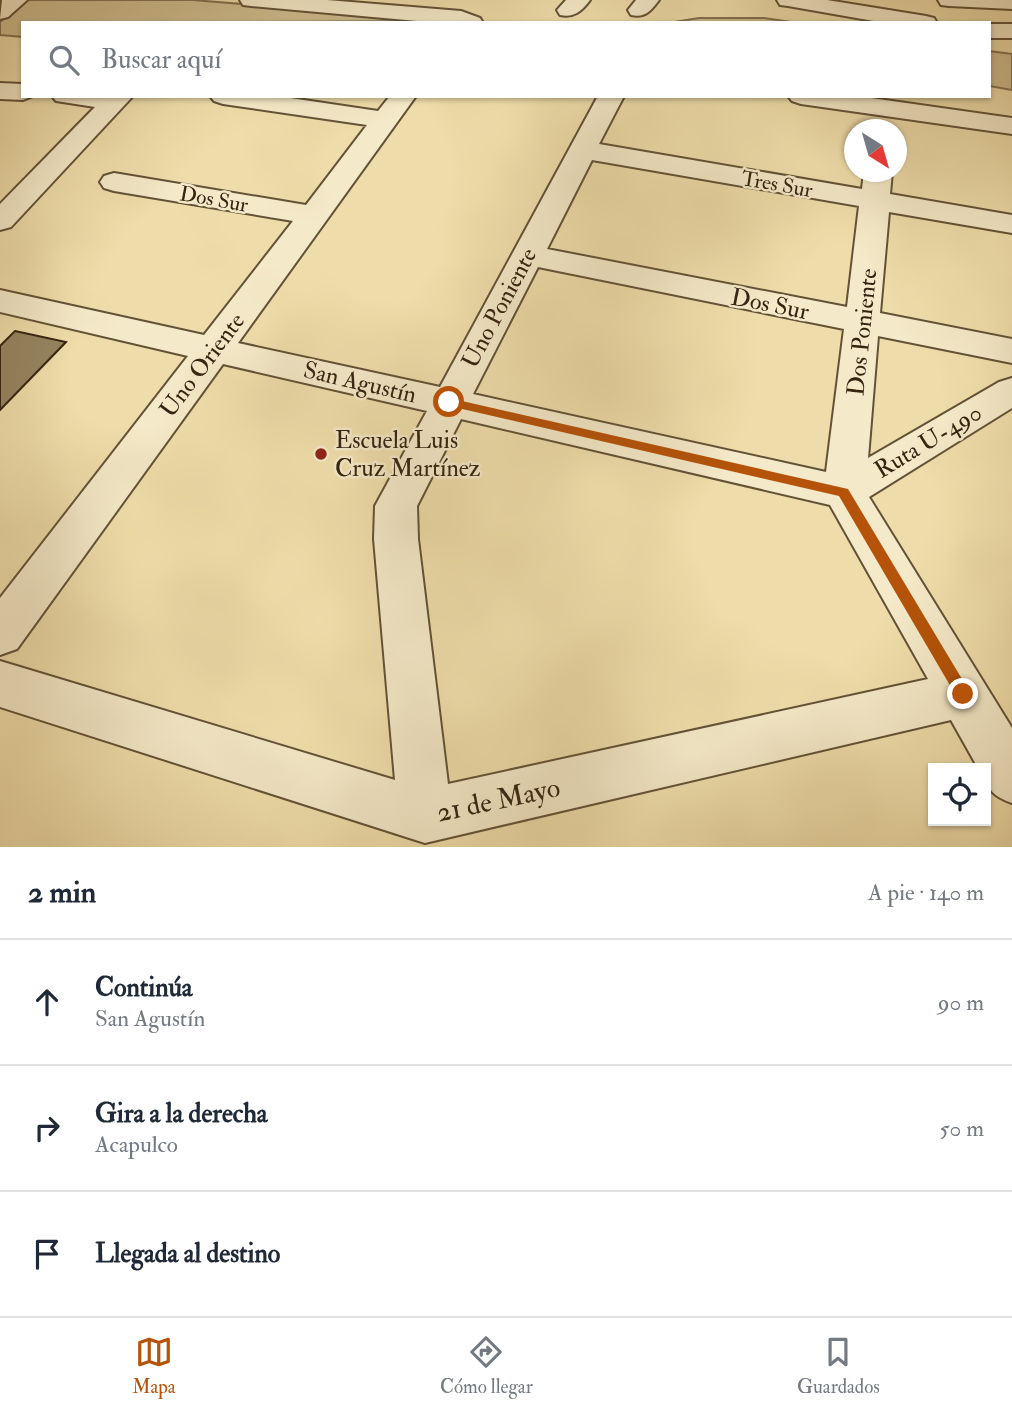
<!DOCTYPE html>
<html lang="es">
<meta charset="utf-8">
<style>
:root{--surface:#fff;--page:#f2f2f3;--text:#1f2937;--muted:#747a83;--line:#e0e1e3;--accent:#b45309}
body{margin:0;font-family:"IM FELL Double Pica",serif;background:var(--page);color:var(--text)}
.controls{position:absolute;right:21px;bottom:21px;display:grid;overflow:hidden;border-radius:0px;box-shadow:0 2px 5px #0004}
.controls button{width:63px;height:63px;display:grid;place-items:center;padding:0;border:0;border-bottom:2px solid var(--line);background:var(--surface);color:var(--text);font:35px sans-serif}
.compass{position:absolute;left:844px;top:119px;width:63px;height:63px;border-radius:50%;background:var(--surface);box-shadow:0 2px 5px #0004;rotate:143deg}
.stop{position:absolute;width:21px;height:21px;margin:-16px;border:5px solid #b45309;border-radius:50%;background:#fff}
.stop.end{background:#b45309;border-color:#fff;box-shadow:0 2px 7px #0008}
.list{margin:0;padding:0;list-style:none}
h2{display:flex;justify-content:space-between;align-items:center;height:91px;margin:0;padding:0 28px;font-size:30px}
h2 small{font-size:23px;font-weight:400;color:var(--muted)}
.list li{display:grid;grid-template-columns:46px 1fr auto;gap:21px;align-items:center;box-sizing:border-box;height:126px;padding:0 28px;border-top:2px solid var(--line)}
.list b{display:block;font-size:26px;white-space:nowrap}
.list p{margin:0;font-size:23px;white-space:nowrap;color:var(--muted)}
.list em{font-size:23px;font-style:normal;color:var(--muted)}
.icon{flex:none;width:38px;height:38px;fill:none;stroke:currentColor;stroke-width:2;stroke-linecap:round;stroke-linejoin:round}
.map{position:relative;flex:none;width:1012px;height:847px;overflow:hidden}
.search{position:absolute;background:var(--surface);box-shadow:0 2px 5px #0004;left:21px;right:21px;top:21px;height:77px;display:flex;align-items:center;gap:18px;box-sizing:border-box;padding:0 24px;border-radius:0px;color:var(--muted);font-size:26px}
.sheet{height:469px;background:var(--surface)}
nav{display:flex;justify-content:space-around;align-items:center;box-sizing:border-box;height:98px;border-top:2px solid var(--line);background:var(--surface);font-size:19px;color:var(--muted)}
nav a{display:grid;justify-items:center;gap:4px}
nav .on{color:var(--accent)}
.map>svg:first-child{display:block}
.green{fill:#cfbe90;stroke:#827150;stroke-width:2}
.building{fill:#958461;stroke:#352411;stroke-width:2}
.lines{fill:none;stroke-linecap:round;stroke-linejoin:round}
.minor-casing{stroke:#635237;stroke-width:4}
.minor{fill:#f4e9c8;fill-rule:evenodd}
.route{fill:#b45309}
.poi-dot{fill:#8f2418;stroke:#f4e9c8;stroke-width:2.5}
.labels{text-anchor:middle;stroke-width:5;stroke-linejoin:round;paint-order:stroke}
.far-street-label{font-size:21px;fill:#352411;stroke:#f4e9c8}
.street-label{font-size:24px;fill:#352411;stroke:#f4e9c8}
.poi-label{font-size:24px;fill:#352411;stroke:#f4e9c8;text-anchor:start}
.near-street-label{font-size:28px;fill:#352411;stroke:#f4e9c8}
</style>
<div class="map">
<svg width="1012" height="847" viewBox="0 0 1012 847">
<rect width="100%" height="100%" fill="#eda"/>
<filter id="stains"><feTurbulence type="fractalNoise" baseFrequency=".00286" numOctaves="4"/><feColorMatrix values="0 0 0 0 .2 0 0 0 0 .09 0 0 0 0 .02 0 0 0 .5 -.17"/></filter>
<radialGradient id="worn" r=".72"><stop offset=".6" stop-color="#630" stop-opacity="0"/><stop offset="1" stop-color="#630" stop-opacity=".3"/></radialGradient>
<path class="green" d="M26,0H193L451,21L23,23V37L0,35V22Z
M699,18H764L798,23H668Z
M989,51L1012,54V90L989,86Z"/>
<path class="building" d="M15,331L66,342L0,410V346Z"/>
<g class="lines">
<defs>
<path id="minor" d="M2,0H27L8,17L0,19Z
M240,0H327L461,11L480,18L483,23H439L251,6L243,5Z
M566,0H590C582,11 574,18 560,15L557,10Z
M636,0H659C651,11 645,18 631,15L628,10Z
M777,0H827L926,16L934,18L937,23H885L788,6L780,5Z
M938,0H1012V9L949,6L941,5Z
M989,24H1012V38H989Z
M0,83L23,84V96H33L23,100L0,99Z
M52,96H133L11,227L0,230V204L95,107L56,101Z
M210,96H277L378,111L390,96H416L238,343L440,387L598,96H624L599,144L862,189L864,172H892L890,194L1012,215V233L889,212L880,313L1012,339V363L878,336L868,458L999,382L1012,378V408L869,497L1012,728V803C993,796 986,790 986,768H978L951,720L425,843L0,707V661L395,780L374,539L375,506L427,411L223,364L17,649L0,655V598L188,356L0,312V290L204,335L293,221L114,191L104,188L100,182L104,176L114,173L306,205L367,125L223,104L214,101ZM592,160L859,206L847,307L547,249ZM538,267L844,329L826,472L473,394ZM461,419L830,505L928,679L448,784L418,539L417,506Z
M788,96H857L1012,118V134L801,104L792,101Z"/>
</defs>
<use href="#minor" class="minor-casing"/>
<use href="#minor" class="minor"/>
</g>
<path class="route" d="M449,398L848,489L968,689L970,694L968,699H958L839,496L445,405L443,402Z"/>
<circle class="poi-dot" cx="321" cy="454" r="7"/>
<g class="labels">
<g class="far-street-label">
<text transform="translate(777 184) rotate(10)" y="7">Tres Sur</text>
<text transform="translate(214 199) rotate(10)" y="7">Dos Sur</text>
</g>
<g class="street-label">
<text transform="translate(770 304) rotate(11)" y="8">Dos Sur</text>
<text transform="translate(499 308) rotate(-62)" y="8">Uno Poniente</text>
<text transform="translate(862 332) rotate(-84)" y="8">Dos Poniente</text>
<text transform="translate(202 365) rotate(-53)" y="8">Uno Oriente</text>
<text transform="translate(360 382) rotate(13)" y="8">San Agustín</text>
<text transform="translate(928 441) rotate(-31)" y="8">Ruta U-490</text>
</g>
<g class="poi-label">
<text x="335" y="448">Escuela Luis<tspan x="335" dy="28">Cruz Martínez</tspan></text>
</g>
<g class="near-street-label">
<text transform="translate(498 799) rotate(-12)" y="10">21 de Mayo</text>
</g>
</g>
<rect width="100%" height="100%" filter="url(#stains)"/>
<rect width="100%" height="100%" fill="url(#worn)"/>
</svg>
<div class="controls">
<button><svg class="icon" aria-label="locate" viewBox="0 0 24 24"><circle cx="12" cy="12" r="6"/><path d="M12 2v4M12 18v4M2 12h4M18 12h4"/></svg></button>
</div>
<svg class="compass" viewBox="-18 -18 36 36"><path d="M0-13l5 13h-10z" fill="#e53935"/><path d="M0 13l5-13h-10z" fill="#747a83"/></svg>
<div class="stop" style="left:449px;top:402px"></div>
<div class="stop end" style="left:963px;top:694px"></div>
<div class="search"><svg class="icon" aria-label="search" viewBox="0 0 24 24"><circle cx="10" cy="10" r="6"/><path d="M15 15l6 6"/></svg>Buscar aquí</div>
</div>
<section class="sheet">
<h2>2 min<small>A pie · 140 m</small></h2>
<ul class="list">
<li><svg class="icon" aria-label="ahead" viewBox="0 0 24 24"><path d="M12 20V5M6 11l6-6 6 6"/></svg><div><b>Continúa</b><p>San Agustín</p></div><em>90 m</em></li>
<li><svg class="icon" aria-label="right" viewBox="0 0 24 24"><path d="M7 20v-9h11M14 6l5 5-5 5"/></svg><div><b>Gira a la derecha</b><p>Acapulco</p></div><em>50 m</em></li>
<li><svg class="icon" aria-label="arrive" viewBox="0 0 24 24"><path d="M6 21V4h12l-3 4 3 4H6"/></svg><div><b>Llegada al destino</b></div></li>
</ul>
</section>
<nav>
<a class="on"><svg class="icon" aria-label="map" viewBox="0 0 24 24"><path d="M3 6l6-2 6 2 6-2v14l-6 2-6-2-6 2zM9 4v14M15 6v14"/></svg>Mapa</a>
<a><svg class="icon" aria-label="directions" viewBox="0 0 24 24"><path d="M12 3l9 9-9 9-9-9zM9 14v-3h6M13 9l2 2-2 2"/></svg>Cómo llegar</a>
<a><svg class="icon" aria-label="saved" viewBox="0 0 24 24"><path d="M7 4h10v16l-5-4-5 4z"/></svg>Guardados</a>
</nav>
